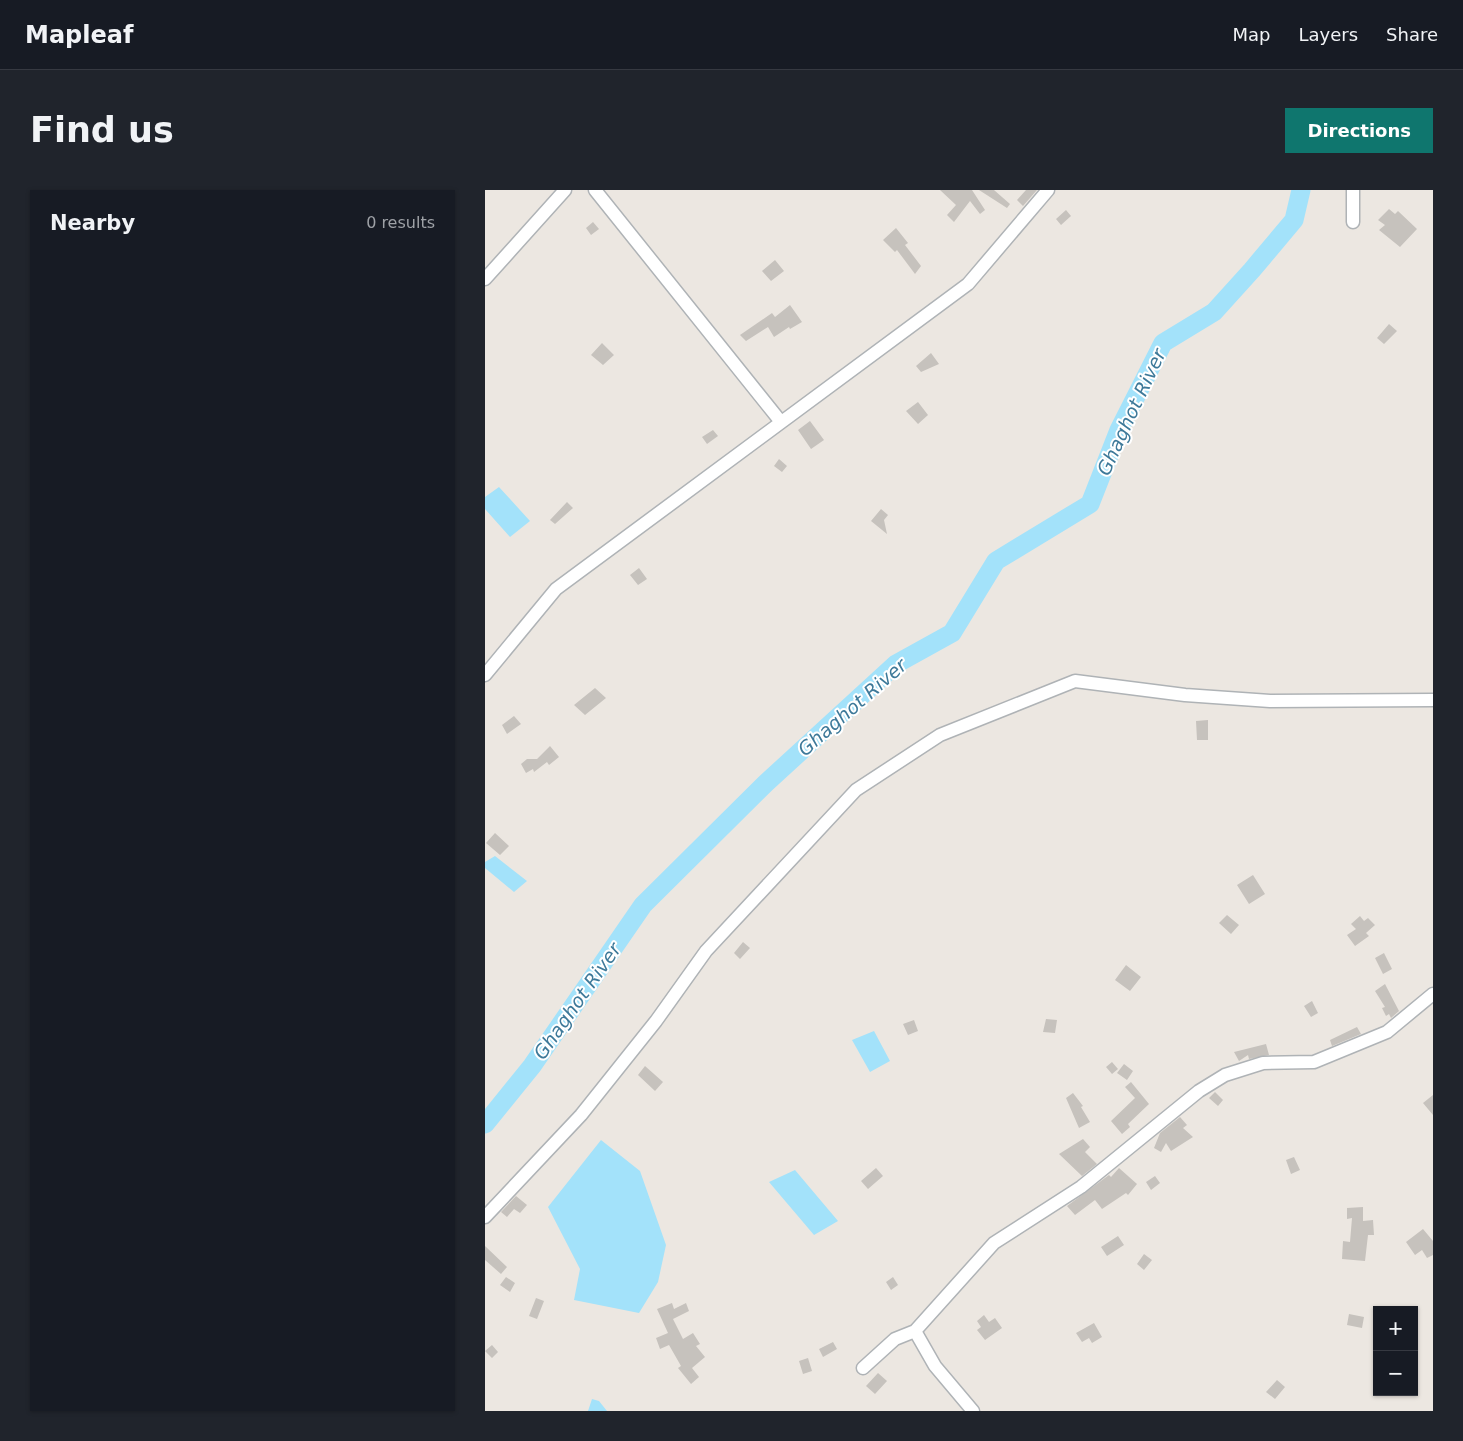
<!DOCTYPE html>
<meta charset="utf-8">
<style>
:root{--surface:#171b24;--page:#20242c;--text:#f1f3f6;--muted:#9ea1a6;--line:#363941;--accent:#0f766e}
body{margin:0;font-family:"DejaVu Sans",sans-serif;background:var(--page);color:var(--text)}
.controls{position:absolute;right:15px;bottom:15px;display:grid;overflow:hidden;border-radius:0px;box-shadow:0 1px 4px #0004}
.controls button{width:45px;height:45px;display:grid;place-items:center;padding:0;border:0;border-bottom:1px solid var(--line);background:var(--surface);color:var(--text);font:25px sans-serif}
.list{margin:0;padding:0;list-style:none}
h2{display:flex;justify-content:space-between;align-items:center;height:65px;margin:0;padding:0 20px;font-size:21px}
h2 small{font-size:16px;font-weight:400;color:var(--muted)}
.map{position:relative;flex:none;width:948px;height:1221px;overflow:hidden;border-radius:0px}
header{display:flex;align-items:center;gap:30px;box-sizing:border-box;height:70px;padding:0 25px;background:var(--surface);border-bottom:1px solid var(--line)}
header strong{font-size:24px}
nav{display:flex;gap:28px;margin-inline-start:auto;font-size:18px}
.intro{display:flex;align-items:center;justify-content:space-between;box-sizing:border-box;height:120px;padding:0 30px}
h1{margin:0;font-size:35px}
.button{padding:12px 22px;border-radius:0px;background:var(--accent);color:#fff;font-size:18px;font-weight:700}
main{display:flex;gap:30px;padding:0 30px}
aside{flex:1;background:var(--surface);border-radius:0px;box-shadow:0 1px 4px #0004}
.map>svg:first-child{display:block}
.water{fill:#a3e2fa}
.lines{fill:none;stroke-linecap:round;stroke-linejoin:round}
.river{stroke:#a3e2fa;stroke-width:19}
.building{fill:#c6c2bd}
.minor-casing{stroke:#afb3b6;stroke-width:15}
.minor{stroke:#fff;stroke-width:12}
.labels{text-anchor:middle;stroke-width:4;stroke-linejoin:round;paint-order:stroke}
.water-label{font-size:19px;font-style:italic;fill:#3d7999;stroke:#fff}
</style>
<header>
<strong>Mapleaf</strong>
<nav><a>Map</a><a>Layers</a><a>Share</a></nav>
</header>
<div class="intro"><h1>Find us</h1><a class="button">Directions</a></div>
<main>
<aside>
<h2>Nearby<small>0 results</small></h2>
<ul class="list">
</ul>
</aside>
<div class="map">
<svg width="948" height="1221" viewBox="0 0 948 1221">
<rect width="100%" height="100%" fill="#ece7e1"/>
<path class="water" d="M14,297L45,331L25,347L0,319V307Z
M10,666L42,691L29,702L0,678V672Z
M389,841L405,871L385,882L367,850Z
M116,950L155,981L181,1055L173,1092L154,1123L89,1110L95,1079L63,1017Z
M310,980L353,1031L329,1045L284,992Z
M107,1209L114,1211L122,1221H103Z"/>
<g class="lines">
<path class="river" d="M0,934L47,876L158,715L281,593L411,474L467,443L511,371L605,314L634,240L678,153L729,122L767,80L809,30L816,0"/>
</g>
<path class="building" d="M455,0H487L500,20L495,24L485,11L469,32L462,25L471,15Z
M494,0H509L525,14L522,18Z
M541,0H552L538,16L532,10Z
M904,19L910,24L913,21L932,39L915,57L894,40L900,35L893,30Z
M581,20L586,26L576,35L571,29Z
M108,32L114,39L106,45L101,38Z
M411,38L423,53L420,55L436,76L430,84L412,60L410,62L398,50Z
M290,70L299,81L286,91L277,81Z
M305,115L317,132L305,139L304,137L289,147L283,137L261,151L255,145L287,123L290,127Z
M904,134L912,141L899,154L892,148Z
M117,153L129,165L118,175L106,165Z
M446,163L454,174L436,182L431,176Z
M433,212L443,225L433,234L421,221Z
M325,231L339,250L326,259L313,240Z
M228,240L233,246L222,254L217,247Z
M294,269L302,276L297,282L289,276Z
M82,312L88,318L70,334L65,330Z
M396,319L403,325L399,330L402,344L386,331Z
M154,378L162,389L153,395L145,385Z
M110,498L121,508L100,525L89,515Z
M29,526L36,534L22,544L17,535Z
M723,530V550H712L711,531Z
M65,556L74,567L64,575L62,572L49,582L48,579L41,583L36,574L42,569H52Z
M10,643L24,656L15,665L1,653Z
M768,685L780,704L764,714L752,695Z
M742,725L754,735L746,744L734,733Z
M875,726L879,731L883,728L890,735L881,743L884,746L870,756L862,745L871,739L866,734Z
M258,752L265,758L255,769L249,763Z
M899,763L907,779L898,784L890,768Z
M641,775L656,787L645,801L630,790Z
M900,794L914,821L906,828L904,824L901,826L897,818L900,817L890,801Z
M827,811L833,823L826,827L819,816Z
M561,829L572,830L570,843L558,842Z
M429,830L433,841L423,845L418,834Z
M872,837L876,844L847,856L845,850Z
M781,854L784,865L764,869L763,865L754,871L749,862Z
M627,872L633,879L627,884L621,877Z
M639,874L648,881L642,890L632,883Z
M160,876L178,892L170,901L153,885Z
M646,892L664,914L643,934L645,937L637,944L626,931L650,908L640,897Z
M730,902L738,910L733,916L724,908Z
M588,903L598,916L596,917L605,932L594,938L581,908Z
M948,905V925L938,913Z
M695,927L702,935L698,938L708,947L686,961L681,953L676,962L669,958L675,943Z
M598,949L605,957L600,962L612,974L597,986L574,964Z
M809,967L815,980L806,984L801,970Z
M391,978L398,986L383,999L376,991Z
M634,978L652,994L643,1005L641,1003L617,1019L610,1010L590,1025L582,1016L624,985L626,987Z
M670,986L675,993L666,1000L661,992Z
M31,1006L42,1015L35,1023L29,1019L22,1027L16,1022Z
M878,1017V1031L888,1030L889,1045H883L880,1071L857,1069L858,1051L865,1052L867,1028L862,1029V1018Z
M938,1039L948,1051V1065L942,1068L937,1060L930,1065L921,1052Z
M633,1046L639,1055L622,1066L616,1057Z
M0,1056L22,1077L16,1084L0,1070Z
M659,1064L667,1070L659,1080L652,1074Z
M21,1087L30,1093L25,1102L15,1095Z
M408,1087L413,1095L406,1100L401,1092Z
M51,1108L59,1111L52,1129L44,1126Z
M187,1113L189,1119L201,1113L204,1121L188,1129L198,1149L208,1143L215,1154L211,1156L220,1167L207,1178L214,1187L206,1194L193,1178L196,1176L184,1155L175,1159L171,1148L183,1143L172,1119Z
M864,1124L879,1127L877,1138L862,1135Z
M499,1125L504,1132L510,1128L517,1138L500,1150L492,1140L496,1137L492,1131Z
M609,1133L617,1147L607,1153L604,1148L597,1152L591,1143Z
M348,1152L352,1159L338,1167L334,1159Z
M7,1155L13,1162L7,1168L0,1161Z
M323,1168L327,1181L318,1184L314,1171Z
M393,1183L402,1191L390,1204L381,1196Z
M792,1190L800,1197L790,1209L781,1202Z"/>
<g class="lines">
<defs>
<path id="minor" d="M110,0L296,232
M868,0V32
M0,89L80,0
M0,485L71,399L483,94L563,0
M0,1027L96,925L171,831L221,761L371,600L455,545L590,491L700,505L785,511L948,510
M430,1141L450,1176L488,1221
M378,1178L410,1149L430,1141L509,1053L596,997L714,901L740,885L778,873L829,872L902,842L948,804"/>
</defs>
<use href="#minor" class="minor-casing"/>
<use href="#minor" class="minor"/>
</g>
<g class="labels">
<g class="water-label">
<text transform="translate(646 222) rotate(-65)" y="7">Ghaghot River</text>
<text transform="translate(367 517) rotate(-41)" y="7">Ghaghot River</text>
<text transform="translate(92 811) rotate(-55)" y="7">Ghaghot River</text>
</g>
</g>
</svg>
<div class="controls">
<button>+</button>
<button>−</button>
</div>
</div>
</main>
